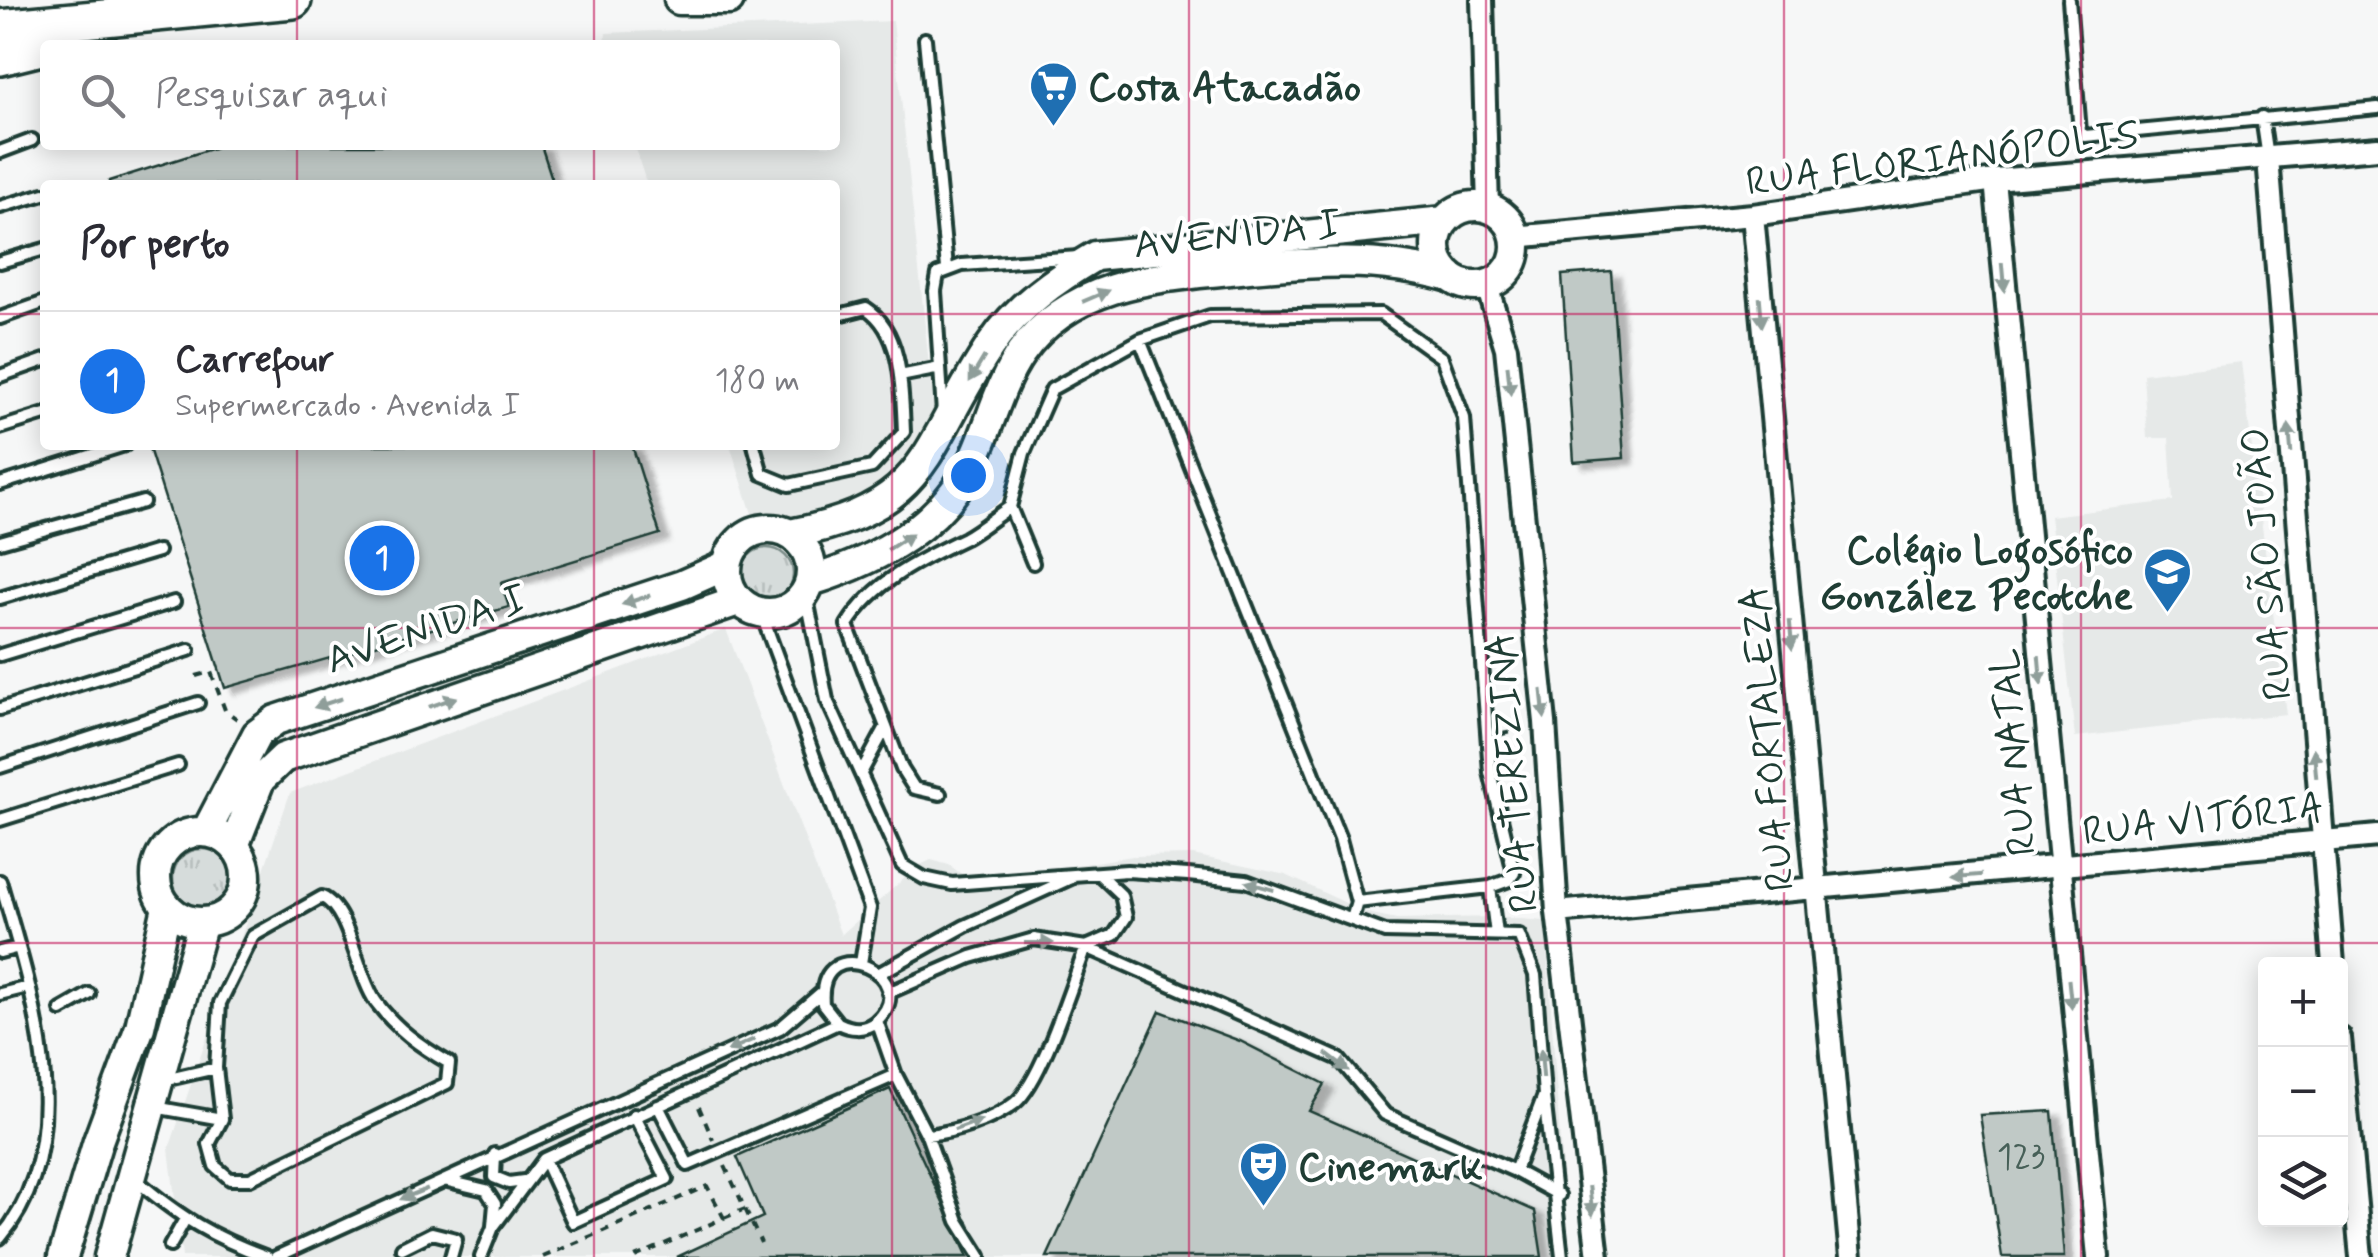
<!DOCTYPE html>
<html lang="pt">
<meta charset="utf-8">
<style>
:root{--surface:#fff;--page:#f7f7f7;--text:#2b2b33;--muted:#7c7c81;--line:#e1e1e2;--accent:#1a73e8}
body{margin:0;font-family:Mynerve,sans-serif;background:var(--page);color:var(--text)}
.controls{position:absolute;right:30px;bottom:30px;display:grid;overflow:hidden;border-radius:10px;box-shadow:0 5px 25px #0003}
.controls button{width:90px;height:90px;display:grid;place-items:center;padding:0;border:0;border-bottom:2px solid var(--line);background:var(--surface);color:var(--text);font:50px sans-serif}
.you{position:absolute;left:968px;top:475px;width:35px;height:35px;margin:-25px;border:8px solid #fff;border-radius:50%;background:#1a73e8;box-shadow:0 0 0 15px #1a73e833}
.badge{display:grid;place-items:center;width:65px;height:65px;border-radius:50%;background:var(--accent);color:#fff;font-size:32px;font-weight:700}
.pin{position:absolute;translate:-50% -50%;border:5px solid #fff;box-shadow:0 2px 10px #0006}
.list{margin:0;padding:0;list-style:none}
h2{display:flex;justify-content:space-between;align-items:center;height:130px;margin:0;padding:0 40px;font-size:42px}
h2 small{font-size:32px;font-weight:400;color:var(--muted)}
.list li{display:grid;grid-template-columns:65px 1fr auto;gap:30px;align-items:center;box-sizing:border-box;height:140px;padding:0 40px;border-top:2px solid var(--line)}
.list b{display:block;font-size:38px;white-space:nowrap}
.list p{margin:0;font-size:32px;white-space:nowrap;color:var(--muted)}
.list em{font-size:32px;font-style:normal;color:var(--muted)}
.icon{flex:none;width:55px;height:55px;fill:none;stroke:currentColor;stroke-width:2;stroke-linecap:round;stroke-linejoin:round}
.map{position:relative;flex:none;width:2378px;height:1257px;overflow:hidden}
.search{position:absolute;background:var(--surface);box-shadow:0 5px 25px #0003;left:40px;top:40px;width:800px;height:110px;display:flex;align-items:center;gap:25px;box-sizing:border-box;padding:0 35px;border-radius:10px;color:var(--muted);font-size:38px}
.panel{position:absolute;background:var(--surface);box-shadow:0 5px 25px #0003;left:40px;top:180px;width:800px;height:270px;border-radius:10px}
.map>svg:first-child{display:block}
.built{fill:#e6e9e8}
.grass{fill:url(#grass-tufts);stroke:#7a8c88;stroke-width:2.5}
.building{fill:#c0c9c6;stroke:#1f3d34;stroke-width:2.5;filter:url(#shadow)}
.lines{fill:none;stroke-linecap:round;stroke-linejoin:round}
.lane-casing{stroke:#1f3d34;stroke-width:18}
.street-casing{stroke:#1f3d34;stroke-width:28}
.secondary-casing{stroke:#1f3d34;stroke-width:35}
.highway-casing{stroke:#1f3d34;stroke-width:42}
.path{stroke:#1f3d34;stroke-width:4;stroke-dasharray:8 8;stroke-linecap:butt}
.lane{stroke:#fff;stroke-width:10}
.street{stroke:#fff;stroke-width:20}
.secondary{stroke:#fff;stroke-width:28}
.highway{stroke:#fff;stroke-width:35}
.oneway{fill:#8f9e9a}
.grid{fill:none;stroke:#c2185b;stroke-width:2.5;stroke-opacity:0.55}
.labels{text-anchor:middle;stroke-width:8;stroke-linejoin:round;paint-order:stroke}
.number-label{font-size:35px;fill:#476058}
.poi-label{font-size:40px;font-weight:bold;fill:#1f3d34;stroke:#fff;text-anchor:start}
.street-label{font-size:40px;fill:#1f3d34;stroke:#fff}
</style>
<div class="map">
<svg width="2378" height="1257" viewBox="0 0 2378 1257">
<defs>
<pattern id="grass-tufts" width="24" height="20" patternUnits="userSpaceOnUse" patternTransform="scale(2.5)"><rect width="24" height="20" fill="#d6dcdb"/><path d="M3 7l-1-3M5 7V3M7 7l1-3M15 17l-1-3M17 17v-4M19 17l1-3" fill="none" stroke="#b7bebd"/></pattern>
<filter id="shadow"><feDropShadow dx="9" dy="5.5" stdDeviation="2.5" flood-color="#0004"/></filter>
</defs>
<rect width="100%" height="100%" fill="#f6f7f7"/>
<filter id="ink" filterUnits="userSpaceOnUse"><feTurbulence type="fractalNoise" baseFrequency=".01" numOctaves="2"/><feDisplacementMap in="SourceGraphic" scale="20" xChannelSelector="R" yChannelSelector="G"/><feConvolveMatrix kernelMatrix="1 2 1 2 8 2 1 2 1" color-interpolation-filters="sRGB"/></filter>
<g filter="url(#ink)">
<path class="built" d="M893,21L937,441L932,462L825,524L754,520L730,445H835V185H647L634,145H835V45H605L606,33Z
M2241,362L2286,714L2075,737L2050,516L2173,501L2169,438H2147L2143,374Z
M726,629L841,935L918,866L931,860L949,865L963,875L990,879L1133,856L1193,855L1286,875L1367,913L1397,919L1495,917L1545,921L1568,1257H182L169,1149L290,793Z"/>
<path class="grass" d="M741 574a26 26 0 1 1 52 0a26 26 0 1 1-52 0Z
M173 878a29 29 0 1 1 58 0a29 29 0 1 1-58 0Z"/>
<path class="building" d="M223,145H541L554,185H109V181Z
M1611,271L1624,458L1574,462L1562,275Z
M148,445H632L660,534L501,583L509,607L225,688Z
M1160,1011L1240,1041L1325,1084L1309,1111L1535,1211L1542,1257H1047Z
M890,1089L968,1257H677L763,1217L737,1157Z
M2052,1111L2064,1257H2002L1980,1115Z"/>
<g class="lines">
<defs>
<path id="lane" d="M2069,0L2080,132L2085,136L2378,108
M925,39L947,268
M2262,117L2268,158
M0,152L32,140
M0,207L44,194
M0,262L45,249
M0,318L45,302
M1140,340L1340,839L1357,902L1352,919
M0,376L45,360
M900,376L940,368
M943,414L935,291L938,274L962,265L1079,257
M0,428L45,414
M754,445L762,474L789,485L872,467L904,432C902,391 903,332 866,308L835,316
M0,484L125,445
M0,542L143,502
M1033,563L1010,507L1024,453L1052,389L1140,340L1210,316L1381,314L1442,358L1464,418L1490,772L1514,873L1509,880L1490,887L1357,902
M806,594L827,700L902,865L924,878L952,884L1127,871L1188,875L1246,881L1385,932L1519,935L1535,975L1544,1095L1515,1171L1385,1114L1339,1059L1086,947L1034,939L971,957L888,993
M0,598L158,551
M761,613L870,908L861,963
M0,655L174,602
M0,709L189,650
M0,767L198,703
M861,773L886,727
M940,794L914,788L902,769L847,625C873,582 921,559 965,538C980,530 995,517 1010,507
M0,820L178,765
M0,881C31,989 83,1141 0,1238
M1490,887L1496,934
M322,897C350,909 357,976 376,1002C396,1029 420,1046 449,1063L447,1083L250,1179H230L215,1166L209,1144L222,1119L216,1068L220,1003L253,936Z
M0,952L19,947
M880,973L965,926L1071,878
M0,994L28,987
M61,1010L89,994
M877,1021L896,1075L927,1135C955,1132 992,1121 1015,1103C1042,1081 1072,983 1086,947L1114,935L1126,917L1121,895L1099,874
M164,1080L216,1068
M1544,1096L1562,1257
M658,1106L688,1165L896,1075
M154,1107L222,1119
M927,1135L958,1221L980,1256
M495,1154L494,1177L509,1183L524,1181
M544,1159L573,1222L667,1179L634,1115
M1515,1171L1559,1195
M136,1180C181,1218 212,1237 267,1257
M448,1181L486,1190L495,1204L493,1226
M170,1246L184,1221
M402,1248L432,1233L456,1239L451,1257
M276,1257L780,1028L822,992
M481,1257L493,1227L544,1159L838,1023C850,1029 864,1031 875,1022C928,977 816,925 823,1004L838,1023"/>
<path id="street" d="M1482,0L1488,208
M2268,158L2333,964
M1995,180L2098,1257
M1753,215L1851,1257
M1514,237L1753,215L1995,180L2378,148
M1487,286L1506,348L1545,722L1557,912L1598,1257
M1557,912L2378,836
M2340,1038L2361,1257"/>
<path id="secondary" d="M679,0H729
M1436 246a40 40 0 1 1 80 0a40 40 0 1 1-80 0Z
M727 571a42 42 0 1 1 84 0a42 42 0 1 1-84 0Z
M790,534C933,506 921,449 991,345C1016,307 1056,279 1095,256L1445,221
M811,581C880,559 943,526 975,457C991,422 999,385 1021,353C1072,281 1160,277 1240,269C1313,262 1378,256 1450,277
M156 877a45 45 0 1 1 90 0a45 45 0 1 1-90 0Z
M206,832L257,734L276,720L682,585L727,565
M234,846L260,780L283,758L738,601
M63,1257L98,1141L140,1027L167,907
M109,1257L203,922"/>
<path id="highway" d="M0,28L293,0
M0,57L45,46"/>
</defs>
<use href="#lane" class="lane-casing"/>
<use href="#street" class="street-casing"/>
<use href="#secondary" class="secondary-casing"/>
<use href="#highway" class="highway-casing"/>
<path class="path" d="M196,676L211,672L225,710L237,719
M1502,734L1521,730L1523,722
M699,1107L713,1140
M725,1166L761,1243
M724,1218L745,1209
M543,1257L707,1186L724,1218L635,1257"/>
<use href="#lane" class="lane"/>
<use href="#street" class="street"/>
<use href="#secondary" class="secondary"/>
<use href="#highway" class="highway"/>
</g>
<defs><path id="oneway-solid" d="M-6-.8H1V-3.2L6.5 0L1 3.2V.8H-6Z" transform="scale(2.5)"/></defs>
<g class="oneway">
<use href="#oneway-solid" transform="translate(2003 277) rotate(85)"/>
<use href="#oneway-solid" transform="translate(1096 296) rotate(-23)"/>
<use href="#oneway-solid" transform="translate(1761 312) rotate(85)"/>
<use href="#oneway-solid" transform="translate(977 369) rotate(121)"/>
<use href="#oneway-solid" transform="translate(1509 380) rotate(84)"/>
<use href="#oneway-solid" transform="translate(2290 439) rotate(-95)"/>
<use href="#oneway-solid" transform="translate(900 542) rotate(-32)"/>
<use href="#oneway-solid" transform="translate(636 600) rotate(162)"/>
<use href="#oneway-solid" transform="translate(1791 635) rotate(85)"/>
<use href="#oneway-solid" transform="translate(2040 670) rotate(85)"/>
<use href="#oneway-solid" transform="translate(443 702) rotate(-19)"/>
<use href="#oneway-solid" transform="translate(328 703) rotate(162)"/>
<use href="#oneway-solid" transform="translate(1543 704) rotate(84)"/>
<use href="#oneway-solid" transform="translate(2315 763) rotate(-95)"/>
<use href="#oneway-solid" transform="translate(1967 876) rotate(175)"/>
<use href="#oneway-solid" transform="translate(1260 886) rotate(-164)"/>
<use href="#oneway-solid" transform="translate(1039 943)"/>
<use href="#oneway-solid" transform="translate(2070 994) rotate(84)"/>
<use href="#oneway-solid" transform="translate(741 1045) rotate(156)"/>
<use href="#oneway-solid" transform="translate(1337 1062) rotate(37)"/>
<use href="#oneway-solid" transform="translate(1542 1064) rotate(-95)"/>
<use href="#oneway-solid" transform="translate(968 1125) rotate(-20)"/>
<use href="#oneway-solid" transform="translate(414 1194) rotate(158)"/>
<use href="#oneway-solid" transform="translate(1591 1201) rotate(83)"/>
</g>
</g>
<path class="grid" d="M297,0V45M594,0V45M892,0V1257M1189,0V1257M1486,0V1257M1784,0V1257M2081,0V1257M297,145V185M594,145V185M0,314H45M835,314H2378M297,445V1257M594,445V1257M0,628H2378M0,943H2378"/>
<defs>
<symbol id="supermarket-pin" viewBox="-11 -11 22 30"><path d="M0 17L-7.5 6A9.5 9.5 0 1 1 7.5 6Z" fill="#1f6fb2" stroke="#fff"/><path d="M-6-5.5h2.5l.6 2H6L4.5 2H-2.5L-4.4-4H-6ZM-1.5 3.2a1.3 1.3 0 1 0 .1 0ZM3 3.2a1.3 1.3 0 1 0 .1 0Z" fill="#fff"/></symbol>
<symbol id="school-pin" viewBox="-11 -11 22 30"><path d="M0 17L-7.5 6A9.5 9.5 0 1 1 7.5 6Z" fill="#1f6fb2" stroke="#fff"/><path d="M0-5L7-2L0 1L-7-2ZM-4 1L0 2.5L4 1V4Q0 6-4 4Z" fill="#fff"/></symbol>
<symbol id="theatre-pin" viewBox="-11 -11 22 30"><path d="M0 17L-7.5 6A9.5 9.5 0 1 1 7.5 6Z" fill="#1f6fb2" stroke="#fff"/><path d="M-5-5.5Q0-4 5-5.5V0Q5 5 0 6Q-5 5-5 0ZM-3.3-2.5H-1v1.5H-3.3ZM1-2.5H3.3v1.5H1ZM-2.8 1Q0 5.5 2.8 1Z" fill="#fff"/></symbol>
</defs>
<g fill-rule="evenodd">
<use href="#supermarket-pin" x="1026" y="58" width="55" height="75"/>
<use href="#school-pin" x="2140" y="544" width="55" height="75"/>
<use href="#theatre-pin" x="1236" y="1138" width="55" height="75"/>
</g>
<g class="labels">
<g class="number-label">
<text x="2021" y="1168">123</text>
</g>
<g class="poi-label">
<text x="1088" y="100">Costa Atacadão</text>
<text x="2133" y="563" text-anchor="end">Colégio Logosófico<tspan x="2133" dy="46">González Pecotche</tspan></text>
<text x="1298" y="1180">Cinemark</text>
</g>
<g class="street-label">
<text transform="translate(1942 157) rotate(-7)" y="14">RUA FLORIANÓPOLIS</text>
<text transform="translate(1237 233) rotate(-6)" y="14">AVENIDA I</text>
<text transform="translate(2265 564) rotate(-95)" y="14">RUA SÃO JOÃO</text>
<text transform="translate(426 628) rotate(-18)" y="14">AVENIDA I</text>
<text transform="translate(1766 739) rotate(-95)" y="14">RUA FORTALEZA</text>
<text transform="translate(2012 752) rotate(-95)" y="14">RUA NATAL</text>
<text transform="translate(1511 773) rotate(-95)" y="14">RUA TEREZINA</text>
<text transform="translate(2203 818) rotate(-6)" y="14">RUA VITÓRIA</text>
</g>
</g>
</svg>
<div class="controls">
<button>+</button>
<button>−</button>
<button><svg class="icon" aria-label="layers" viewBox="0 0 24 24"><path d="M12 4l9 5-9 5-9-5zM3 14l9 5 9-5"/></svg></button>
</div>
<div class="you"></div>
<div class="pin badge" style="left:382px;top:558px">1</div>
<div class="search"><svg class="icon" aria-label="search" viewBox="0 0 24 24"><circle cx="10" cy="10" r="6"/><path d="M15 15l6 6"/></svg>Pesquisar aqui</div>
<section class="panel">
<h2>Por perto<small></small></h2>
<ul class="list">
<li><span class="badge">1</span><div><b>Carrefour</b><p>Supermercado · Avenida I</p></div><em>180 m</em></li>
</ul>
</section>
</div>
